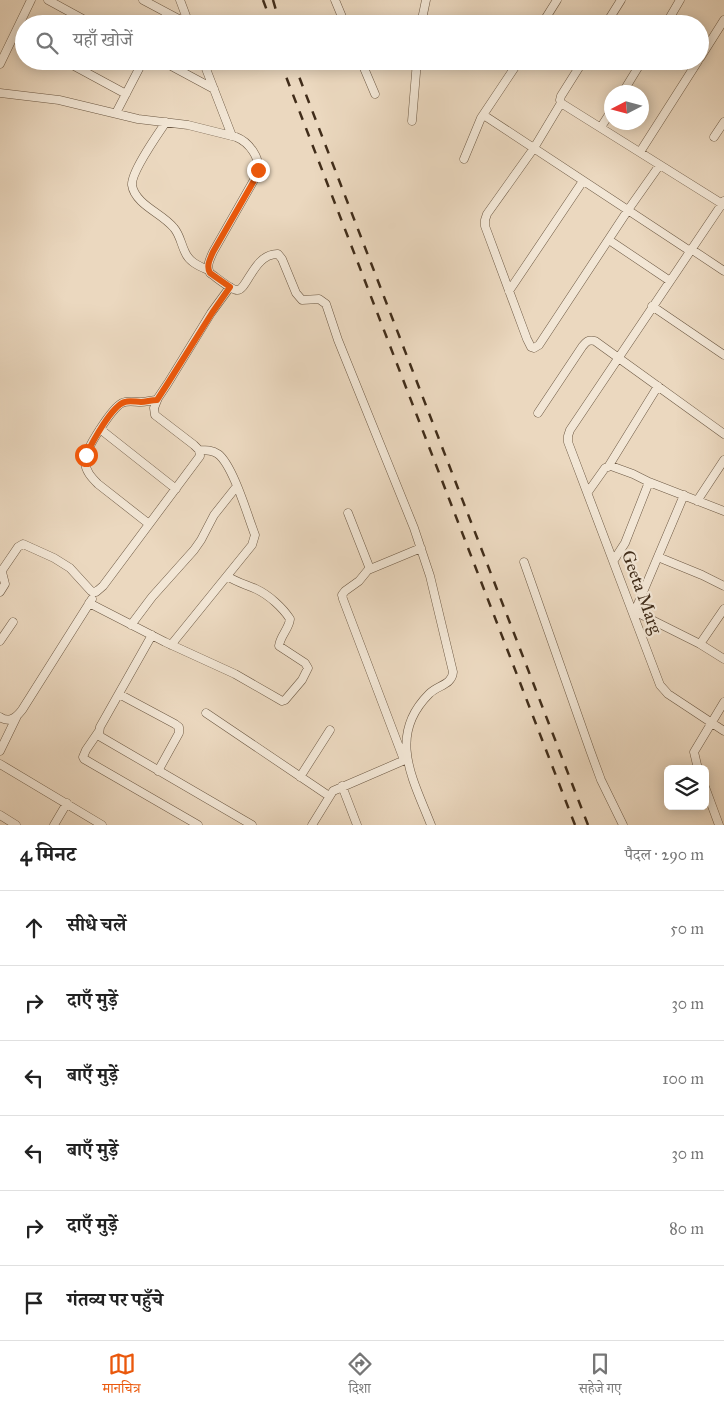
<!DOCTYPE html>
<html lang="hi">
<meta charset="utf-8">
<style>
:root{--surface:#fff;--page:#f6f6f6;--text:#222;--muted:#767676;--line:#e0e0e0;--accent:#ea580c}
body{margin:0;font-family:"IM FELL Great Primer","Noto Serif Devanagari",serif;background:var(--page);color:var(--text)}
.controls{position:absolute;right:15px;bottom:15px;display:grid;overflow:hidden;border-radius:8px;box-shadow:0 2px 12px #0003}
.controls button{width:45px;height:45px;display:grid;place-items:center;padding:0;border:0;border-bottom:1px solid var(--line);background:var(--surface);color:var(--text);font:25px sans-serif}
.compass{position:absolute;left:604px;top:85px;width:45px;height:45px;border-radius:50%;background:var(--surface);box-shadow:0 2px 12px #0003;rotate:264deg}
.stop{position:absolute;width:15px;height:15px;margin:-11px;border:4px solid #ea580c;border-radius:50%;background:#fff}
.stop.end{background:#ea580c;border-color:#fff;box-shadow:0 1px 5px #0008}
.list{margin:0;padding:0;list-style:none}
h2{display:flex;justify-content:space-between;align-items:center;height:65px;margin:0;padding:0 20px;font-size:21px}
h2 small{font-size:16px;font-weight:400;color:var(--muted)}
.list li{display:grid;grid-template-columns:32px 1fr auto;gap:15px;align-items:center;box-sizing:border-box;height:75px;padding:0 20px;border-top:1px solid var(--line)}
.list b{display:block;font-size:19px;white-space:nowrap}
.list em{font-size:16px;font-style:normal;color:var(--muted)}
.icon{flex:none;width:28px;height:28px;fill:none;stroke:currentColor;stroke-width:2;stroke-linecap:round;stroke-linejoin:round}
.map{position:relative;flex:none;width:724px;height:825px;overflow:hidden}
.search{position:absolute;background:var(--surface);box-shadow:0 2px 12px #0003;left:15px;right:15px;top:15px;height:55px;display:flex;align-items:center;gap:12px;box-sizing:border-box;padding:0 18px;border-radius:28px;color:var(--muted);font-size:19px}
.sheet{height:515px;background:var(--surface)}
nav{display:flex;justify-content:space-around;align-items:center;box-sizing:border-box;height:70px;border-top:1px solid var(--line);background:var(--surface);font-size:14px;color:var(--muted)}
nav a{display:grid;justify-items:center;gap:2px}
nav .on{color:var(--accent)}
.map>svg:first-child{display:block}
.lines{fill:none;stroke-linecap:round;stroke-linejoin:round}
.street-casing{stroke:#6c5843;stroke-width:9}
.street{stroke:#f2e6d5;stroke-width:8}
.rail{stroke:#412d1a;stroke-width:2.5;stroke-dasharray:9 9;stroke-linecap:butt}
.route{stroke:#ea580c;stroke-width:6}
.labels{text-anchor:middle;stroke-width:4.5;stroke-linejoin:round;paint-order:stroke}
.street-label{font-size:18px;fill:#412d1a;stroke:#f2e6d5}
</style>
<div class="map">
<svg width="724" height="825" viewBox="0 0 724 825">
<rect width="100%" height="100%" fill="#ebd8bf"/>
<filter id="stains"><feTurbulence type="fractalNoise" baseFrequency=".004" numOctaves="4"/><feColorMatrix values="0 0 0 0 .2 0 0 0 0 .09 0 0 0 0 .02 0 0 0 .5 -.17"/></filter>
<radialGradient id="worn" r=".72"><stop offset=".6" stop-color="#630" stop-opacity="0"/><stop offset="1" stop-color="#630" stop-opacity=".3"/></radialGradient>
<g class="lines">
<defs>
<path id="street" d="M48,0L92,24
M143,0L188,24
M180,0L189,24
M335,0L345,24
M162,24L167,13
M421,24L426,0
M542,24L557,0
M606,24L621,0
M666,24L680,0
M15,34L24,39
M700,58L724,20
M65,61L126,94
M162,61L214,89
M203,61L232,136
M361,61L375,94
M583,61L561,96L560,100L561,103L724,205
M0,64L31,0
M623,92L642,61
M0,93L59,100L138,119L188,125L236,137C249,142 261,158 258,173L213,252C210,259 206,266 210,273C216,277 231,290 237,290C247,291 254,253 278,254L282,259L296,293L302,300L319,299L326,304L338,340L414,528L430,576L453,672C452,685 438,685 429,694C387,736 413,779 431,825
M561,103L534,148L487,214L485,220V226L527,339L531,347L534,348L539,345L628,210L659,166
M116,113L143,61
M484,114L485,116L690,251
M412,121L417,61
M166,122C158,134 131,172 132,185C133,192 137,197 141,201C151,211 165,217 174,228C180,235 181,244 185,252C189,262 199,266 208,270
M601,127L612,110
M714,137L724,122
M640,152L698,61
M464,159L481,118L519,61
M724,201L570,430L568,436V442L660,685L668,694L724,731
M609,240L670,281
M691,249L724,271
M509,291L583,181
M652,306L724,355
M538,413L582,347C586,342 588,339 595,341L724,434
M100,429L176,489
M608,467L658,386
M588,492L605,468L611,466L633,474L649,482L724,511
M697,501L724,460
M348,513L370,569
M149,524L98,484C92,478 85,471 85,461C84,451 112,408 122,403C128,400 135,402 141,402C146,402 152,400 157,400
M658,557L702,575L724,586
M614,560L625,543L649,482
M524,562L590,750L601,780L623,825
M0,592L5,584L2,572L3,569L18,547L23,544L54,558L70,568L91,591L96,592L103,586L200,456L199,450L194,445L155,415L154,408L158,398L168,383L211,313L230,287
M89,603L165,642L235,674L282,701L285,700L302,680L308,668L305,663L279,646C280,636 289,629 290,619C283,608 269,595 256,589C245,584 238,583 227,576
M632,610L700,644L724,659
M635,611L684,495
M131,625L152,597L194,550L201,540L214,515L237,486
M152,635L100,727L99,734L101,737L252,825
M0,641L13,622
M700,644L724,609
M171,645L252,545L255,535C248,517 233,465 218,454C212,450 206,450 199,450
M119,694L175,724L179,727V733L158,771
M206,713L329,796
M0,717C9,723 16,718 22,710L92,599
M99,731L86,750L83,757L84,759L198,825
M0,751L17,716
M404,760L343,599L342,595L345,591L359,581L368,570L421,548
M0,764L102,825
M698,769L694,752L724,702
M300,777L330,730
M342,786L357,825
M705,787L719,825
M0,815L16,825
M54,825L67,803
M312,825L333,791L407,759"/>
</defs>
<use href="#street" class="street-casing"/>
<use href="#street" class="street"/>
<path class="rail" d="M263,0L272,24
M273,0L280,24
M280,61L575,825
M293,61L588,825"/>
</g>
<g class="lines">
<path class="route" d="M86,455C92,443 112,405 125,402C130,400 136,402 141,402C146,402 151,400 157,400L168,383L212,313L230,287L210,273C206,266 210,259 213,252L255,179L258,170"/>
</g>
<g class="labels">
<g class="street-label">
<text transform="translate(642 592) rotate(70)" y="6">Geeta Marg</text>
</g>
</g>
<rect width="100%" height="100%" filter="url(#stains)"/>
<rect width="100%" height="100%" fill="url(#worn)"/>
</svg>
<div class="controls">
<button><svg class="icon" aria-label="layers" viewBox="0 0 24 24"><path d="M12 4l9 5-9 5-9-5zM3 14l9 5 9-5"/></svg></button>
</div>
<svg class="compass" viewBox="-18 -18 36 36"><path d="M0-13l5 13h-10z" fill="#e53935"/><path d="M0 13l5-13h-10z" fill="#767676"/></svg>
<div class="stop" style="left:86px;top:455px"></div>
<div class="stop end" style="left:258px;top:170px"></div>
<div class="search"><svg class="icon" aria-label="search" viewBox="0 0 24 24"><circle cx="10" cy="10" r="6"/><path d="M15 15l6 6"/></svg>यहाँ खोजें</div>
</div>
<section class="sheet">
<h2>4 मिनट<small>पैदल · 290 m</small></h2>
<ul class="list">
<li><svg class="icon" aria-label="ahead" viewBox="0 0 24 24"><path d="M12 20V5M6 11l6-6 6 6"/></svg><div><b>सीधे चलें</b></div><em>50 m</em></li>
<li><svg class="icon" aria-label="right" viewBox="0 0 24 24"><path d="M7 20v-9h11M14 6l5 5-5 5"/></svg><div><b>दाएँ मुड़ें</b></div><em>30 m</em></li>
<li><svg class="icon" aria-label="left" viewBox="0 0 24 24"><path d="M17 20v-9H6M10 6l-5 5 5 5"/></svg><div><b>बाएँ मुड़ें</b></div><em>100 m</em></li>
<li><svg class="icon" aria-label="left" viewBox="0 0 24 24"><path d="M17 20v-9H6M10 6l-5 5 5 5"/></svg><div><b>बाएँ मुड़ें</b></div><em>30 m</em></li>
<li><svg class="icon" aria-label="right" viewBox="0 0 24 24"><path d="M7 20v-9h11M14 6l5 5-5 5"/></svg><div><b>दाएँ मुड़ें</b></div><em>80 m</em></li>
<li><svg class="icon" aria-label="arrive" viewBox="0 0 24 24"><path d="M6 21V4h12l-3 4 3 4H6"/></svg><div><b>गंतव्य पर पहुँचे</b></div></li>
</ul>
</section>
<nav>
<a class="on"><svg class="icon" aria-label="map" viewBox="0 0 24 24"><path d="M3 6l6-2 6 2 6-2v14l-6 2-6-2-6 2zM9 4v14M15 6v14"/></svg>मानचित्र</a>
<a><svg class="icon" aria-label="directions" viewBox="0 0 24 24"><path d="M12 3l9 9-9 9-9-9zM9 14v-3h6M13 9l2 2-2 2"/></svg>दिशा</a>
<a><svg class="icon" aria-label="saved" viewBox="0 0 24 24"><path d="M7 4h10v16l-5-4-5 4z"/></svg>सहेजे गए</a>
</nav>
